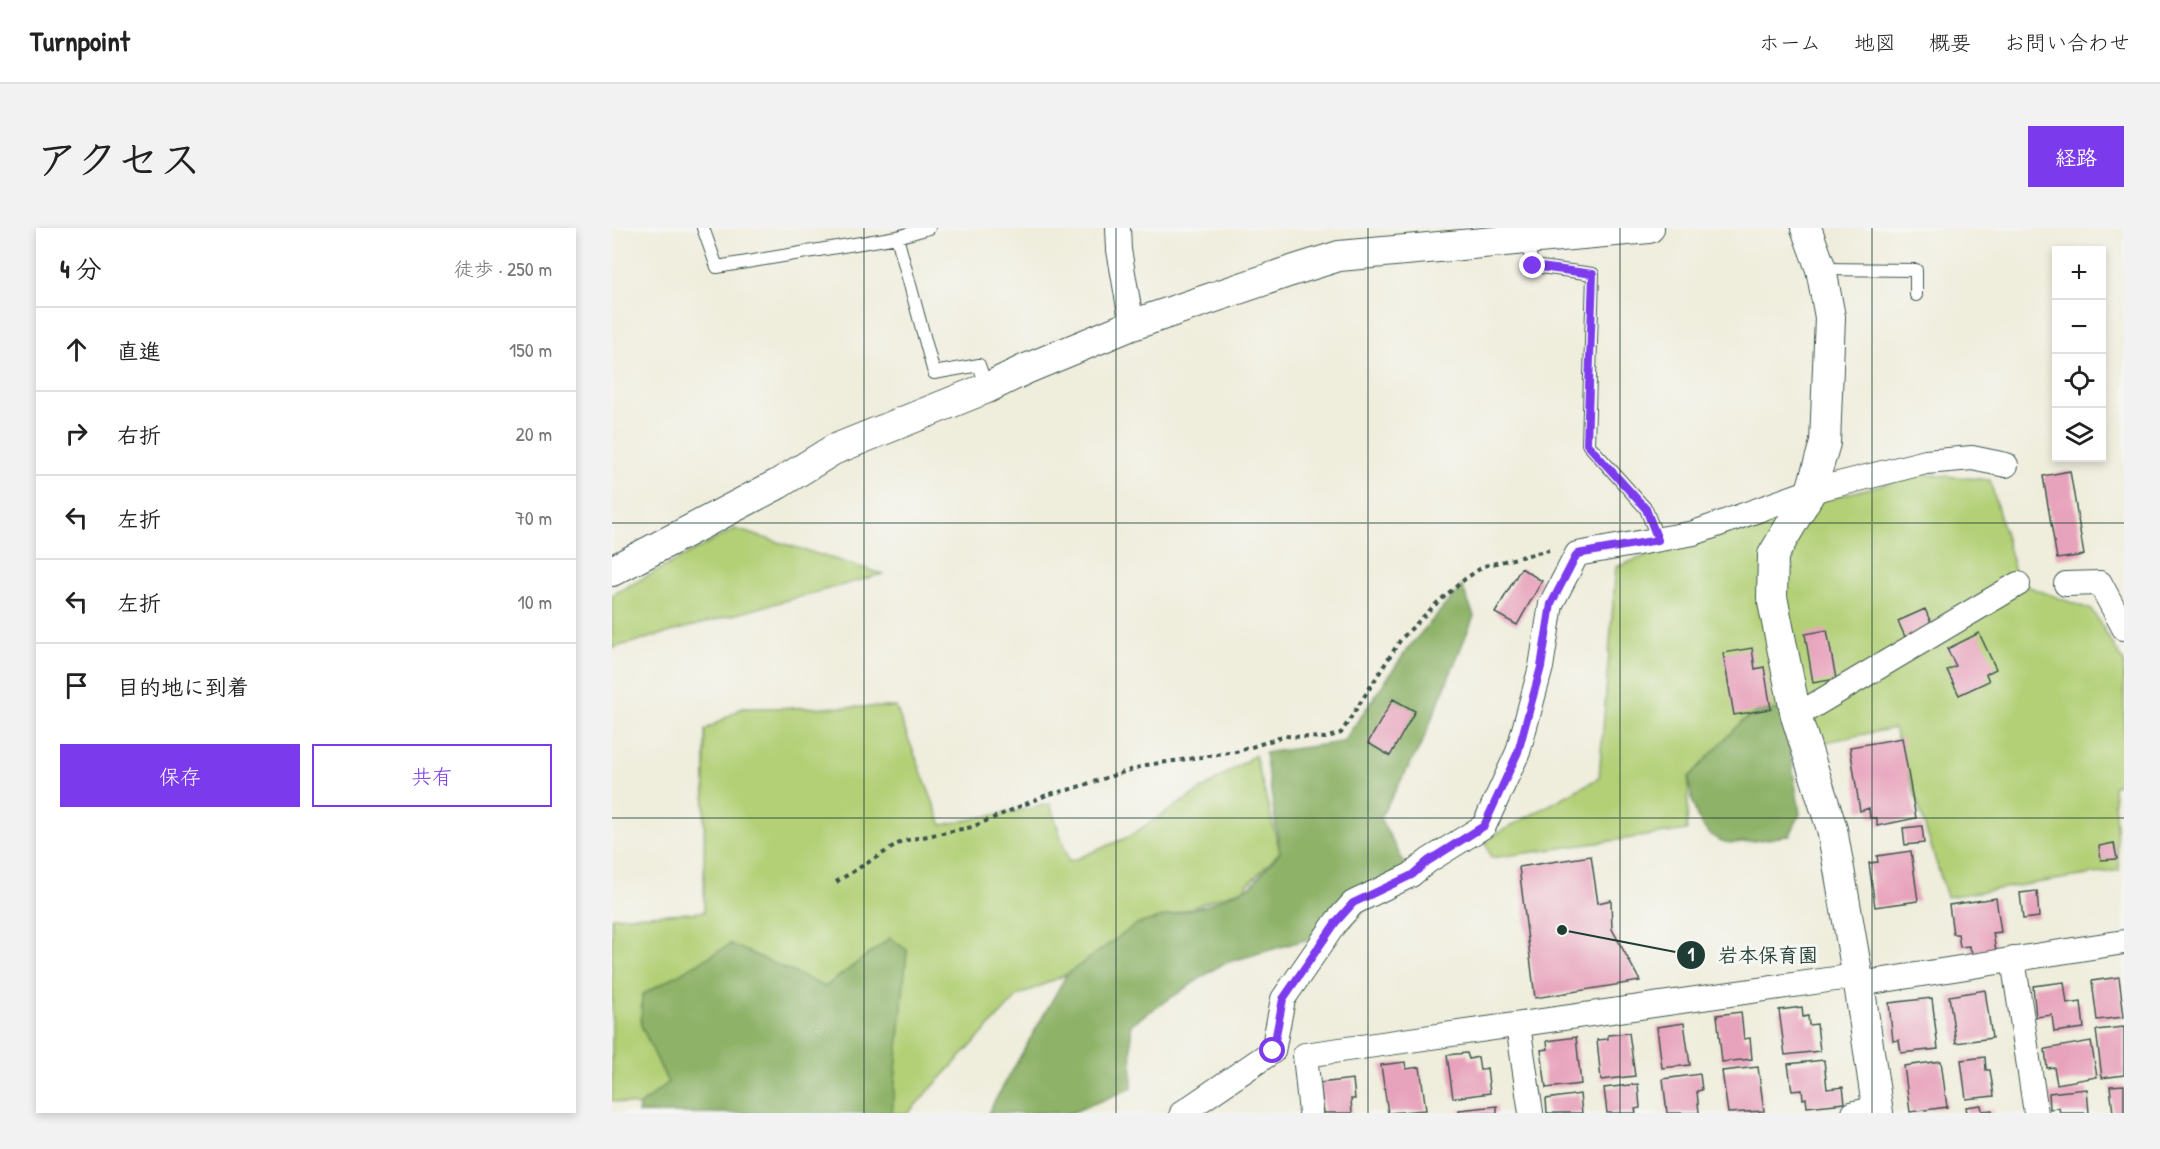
<!DOCTYPE html>
<html lang="ja">
<meta charset="utf-8">
<style>
:root{--surface:#fff;--page:#f2f2f2;--text:#222;--muted:#767676;--line:#e0e0e0;--accent:#7c3aed}
body{margin:0;font-family:"Patrick Hand","Klee One",sans-serif;background:var(--page);color:var(--text)}
.controls{position:absolute;right:18px;top:18px;display:grid;overflow:hidden;border-radius:0px;box-shadow:0 3px 9px #0003}
.controls button{width:54px;height:54px;display:grid;place-items:center;padding:0;border:0;border-bottom:2px solid var(--line);background:var(--surface);color:var(--text);font:30px sans-serif}
.stop{position:absolute;width:18px;height:18px;margin:-14px;border:4px solid #7c3aed;border-radius:50%;background:#fff}
.stop.end{background:#7c3aed;border-color:#fff;box-shadow:0 2px 6px #0008}
.list{margin:0;padding:0;list-style:none}
h2{display:flex;justify-content:space-between;align-items:center;height:78px;margin:0;padding:0 24px;font-size:26px}
h2 small{font-size:20px;font-weight:400;color:var(--muted)}
.list li{display:grid;grid-template-columns:39px 1fr auto;gap:18px;align-items:center;box-sizing:border-box;height:84px;padding:0 24px;border-top:2px solid var(--line)}
.list b{display:block;font-size:22px;white-space:nowrap}
.list em{font-size:20px;font-style:normal;color:var(--muted)}
.actions{display:flex;gap:12px;padding:18px 24px}
.actions a{flex:1;padding:14px 0;border:2px solid var(--accent);border-radius:0px;text-align:center;font-size:21px;color:var(--accent)}
.actions .main{background:var(--accent);color:#fff}
.icon{flex:none;width:33px;height:33px;fill:none;stroke:currentColor;stroke-width:2;stroke-linecap:round;stroke-linejoin:round}
.map{position:relative;flex:none;width:1512px;height:885px;overflow:hidden;border-radius:0px}
header{display:flex;align-items:center;gap:36px;box-sizing:border-box;height:84px;padding:0 30px;background:var(--surface);border-bottom:2px solid var(--line)}
header strong{font-size:28px}
nav{display:flex;gap:33px;margin-inline-start:auto;font-size:21px}
.intro{display:flex;align-items:center;justify-content:space-between;box-sizing:border-box;height:144px;padding:0 36px}
h1{margin:0;font-size:42px}
.button{padding:15px 27px;border-radius:0px;background:var(--accent);color:#fff;font-size:21px;font-weight:700}
main{display:flex;gap:36px;padding:0 36px}
aside{flex:1;background:var(--surface);border-radius:0px;box-shadow:0 3px 9px #0003}
.map>svg:first-child{display:block}
.green{fill:#b3d077;stroke:#698656;stroke-width:1.5}
.forest{fill:#8eb268;stroke:#56784e;stroke-width:1.5}
.building{fill:#e8a3bc}
.lines{fill:none;stroke-linecap:round;stroke-linejoin:round}
.service-casing{stroke:#3e574d;stroke-width:14}
.minor-casing{stroke:#3e574d;stroke-width:26}
.tertiary-casing{stroke:#3e574d;stroke-width:32}
.path{stroke:#3e574d;stroke-width:4;stroke-dasharray:4.5 4.5;stroke-linecap:butt}
.service{stroke:#fff;stroke-width:12}
.minor{stroke:#fff;stroke-width:24}
.tertiary{stroke:#fff;stroke-width:30}
.route{stroke:#7c3aed;stroke-width:8}
.grid{fill:none;stroke:#1f3d34;stroke-width:1.5;stroke-opacity:0.55}
.leader{fill:none;stroke:#1f3d34;stroke-width:2}
.callout-dot{fill:#1f3d34;stroke:#f6f6f2;stroke-width:2}
.mark-label{font-size:18px;text-anchor:middle;font-weight:bold;fill:#fff}
.callout-label{font-size:20px;text-anchor:middle;font-weight:bold;fill:#1f3d34;stroke:#f6f6f2;stroke-width:6;stroke-linejoin:round;paint-order:stroke}
</style>
<header>
<strong>Turnpoint</strong>
<nav><a>ホーム</a><a>地図</a><a>概要</a><a>お問い合わせ</a></nav>
</header>
<div class="intro"><h1>アクセス</h1><a class="button">経路</a></div>
<main>
<aside>
<h2>4 分<small>徒歩 · 250 m</small></h2>
<ul class="list">
<li><svg class="icon" aria-label="ahead" viewBox="0 0 24 24"><path d="M12 20V5M6 11l6-6 6 6"/></svg><div><b>直進</b></div><em>150 m</em></li>
<li><svg class="icon" aria-label="right" viewBox="0 0 24 24"><path d="M7 20v-9h11M14 6l5 5-5 5"/></svg><div><b>右折</b></div><em>20 m</em></li>
<li><svg class="icon" aria-label="left" viewBox="0 0 24 24"><path d="M17 20v-9H6M10 6l-5 5 5 5"/></svg><div><b>左折</b></div><em>70 m</em></li>
<li><svg class="icon" aria-label="left" viewBox="0 0 24 24"><path d="M17 20v-9H6M10 6l-5 5 5 5"/></svg><div><b>左折</b></div><em>10 m</em></li>
<li><svg class="icon" aria-label="arrive" viewBox="0 0 24 24"><path d="M6 21V4h12l-3 4 3 4H6"/></svg><div><b>目的地に到着</b></div></li>
</ul>
<div class="actions"><a class="main">保存</a><a>共有</a></div>
</aside>
<div class="map">
<svg width="1512" height="885" viewBox="0 0 1512 885">
<rect width="100%" height="100%" fill="#f6f6f2"/>
<filter id="ink" filterUnits="userSpaceOnUse"><feTurbulence type="fractalNoise" baseFrequency=".0167" numOctaves="2"/><feDisplacementMap in="SourceGraphic" scale="12" xChannelSelector="R" yChannelSelector="G"/><feConvolveMatrix kernelMatrix="1 2 1 2 8 2 1 2 1" color-interpolation-filters="sRGB"/></filter>
<filter id="wash" filterUnits="userSpaceOnUse"><feTurbulence type="fractalNoise" baseFrequency=".008" numOctaves="4" result="noise"/><feDisplacementMap in="SourceGraphic" scale="24" xChannelSelector="R" yChannelSelector="G"/><feGaussianBlur stdDeviation="1.35" result="paint"/><feColorMatrix in="noise" values="0 0 0 0 0 0 0 0 0 0 0 0 0 0 0 0 0 1.4 0 .05"/><feComposite in="paint" operator="in"/></filter>
<g filter="url(#wash)">
<rect width="100%" height="100%" fill="#efeddb"/>
<path class="green" d="M1311,246L1378,252L1406,355L1480,382L1512,434V552L1501,558L1507,642L1335,669L1282,500L1209,515L1190,484L1077,549L1075,602L879,630L873,612L987,550L1004,339L1116,297Z
M123,301L271,346L0,420V367Z
M284,479L330,597L438,576L457,634L516,609L643,527L668,624L631,661L565,685L455,746L406,768L296,885H280L295,722L270,716L213,759L118,716L29,797L56,855L27,878L0,873V689L92,684L93,502L130,480Z"/>
<path class="forest" d="M850,358L862,388L810,515L768,590L794,638L737,699L610,736L519,796L520,860L459,885H376L455,746L525,696L596,677L639,658L668,624L653,525L731,514L797,419Z
M1171,481L1188,586L1178,607C1167,609 1121,617 1113,614C1085,606 1079,575 1077,549L1130,493L1146,484Z
M278,710L295,722L280,885H26L27,878L56,855L29,797L30,767L119,716L213,759Z"/>
<g id="blocks">
<path class="building" d="M1458,243L1472,327L1445,331L1431,248Z
M909,340L930,353L905,397L883,385Z
M1313,381L1320,397L1293,409L1286,393Z
M1215,402L1224,451L1201,455L1193,406Z
M1367,405L1384,441L1374,446L1377,453L1347,467L1335,442L1344,438L1335,421Z
M1140,420L1143,441L1152,439L1159,481L1122,487L1111,425Z
M781,471L803,483L778,528L756,515Z
M1290,510L1304,590L1265,598V590H1258L1257,580L1248,583L1238,519Z
M1310,598L1312,615L1293,617L1291,600Z
M1502,615L1505,631L1489,632L1487,618Z
M1299,623L1306,673L1263,679L1257,635L1266,634L1265,628Z
M979,628L986,675L999,672L1000,701L1028,753L923,770L907,639Z
M1425,663L1427,689L1411,691L1408,665Z
M1384,670L1389,704L1381,705L1384,723L1361,726L1357,718L1348,719L1346,706H1341L1337,677Z
M1507,749L1512,789L1485,792L1480,753Z
M1452,754L1455,776L1469,774L1472,800L1442,804L1440,787L1424,789L1421,758Z
M1373,762L1380,810L1344,815L1337,768Z
M1320,770L1326,821L1289,825L1287,812L1281,813L1277,775Z
M1190,779L1191,789L1196,788L1197,797L1205,796L1208,823L1173,827L1167,782Z
M1129,784L1132,811L1138,810L1140,831L1110,834L1105,787Z
M1072,795L1078,837L1050,840L1045,799Z
M1512,799V847L1490,850L1484,802Z
M1017,805L1023,848L989,852L985,812L996,811V807Z
M964,809L969,856L934,860L929,822L936,821L935,813Z
M1479,813L1485,849L1445,856L1442,839L1435,840L1433,821Z
M855,825L857,831L866,829L868,842L875,840L878,865L841,870L835,827Z
M1373,829L1374,842H1378L1382,868L1354,871L1349,832Z
M1212,832L1215,861L1231,859L1233,875L1195,879L1194,870L1191,871L1190,862L1180,863L1176,836Z
M1329,833L1335,879L1298,884L1292,838Z
M793,834L794,841L808,839L814,882L776,885L769,837Z
M1146,839L1152,883L1116,885L1110,843Z
M1088,846L1090,862L1085,863L1087,885H1055L1051,851Z
M741,851L743,871H739L740,885H712L708,855Z
M1026,856L1028,880L1023,881L1024,885H995L992,860Z
M1512,857V885H1501L1498,858Z
M1475,861L1477,885H1448L1447,880L1438,881L1437,865Z
M968,866L970,885H935L934,871Z
M1369,877L1370,883L1380,882L1381,885H1355L1354,879Z
M885,878V885H847V882Z"/>
</g>
</g>
<g filter="url(#ink)">
<use href="#blocks" fill-opacity="0" stroke="#3e574d" stroke-width="1.5"/>
<g class="lines">
<defs>
<path id="service" d="M91,0L105,39L285,9L317,0
M285,9L322,145L367,137L375,160
M914,11L921,38L981,46L976,216L1034,281L1046,312
M1209,41L1304,42V67"/>
<path id="minor" d="M506,0L507,22L520,97
M1454,356L1488,355L1512,400
M1184,488L1406,356
M1401,731L1424,885
M1247,756L1512,714
M906,797L919,885
M570,885L661,823L671,771L724,694L741,675L799,647L816,633L872,598L906,524L929,439L939,376L965,326L1082,305L1199,263L1314,234L1360,230L1394,237
M699,885L693,827L1244,748
M1242,885L1265,881"/>
<path id="tertiary" d="M1194,0L1209,41L1218,89L1213,215L1199,263L1161,327L1160,369L1184,488L1220,601L1247,756L1266,885
M0,343L166,256L221,222L375,160L414,141L520,97L673,45L727,28L1037,0"/>
</defs>
<use href="#service" class="service-casing"/>
<use href="#minor" class="minor-casing"/>
<use href="#tertiary" class="tertiary-casing"/>
<path class="path" d="M224,654L291,613L360,599L437,566L456,562L534,537L624,524L673,508L713,510L729,505L789,411L826,374L853,351L872,338L937,322"/>
<use href="#service" class="service"/>
<use href="#minor" class="minor"/>
<use href="#tertiary" class="tertiary"/>
</g>
</g>
<g class="lines" filter="url(#ink)">
<path class="route" d="M661,823L671,771L724,694L741,675L800,647L816,633L872,598L906,524L929,439L939,376L965,326L1046,312L1034,281L975,216L981,46L921,38"/>
</g>
<path class="grid" d="M252,0V885M504,0V885M756,0V885M1008,0V885M1260,0V885M0,295H1512M0,590H1512"/>
<path class="leader" d="M950 702L1079 727"/>
<g class="callout-dot">
<circle cx="950" cy="702" r="6"/>
<circle cx="1079" cy="727" r="15"/>
</g>
<g class="mark-label">
<text x="1079" y="733">1</text>
</g>
<g class="callout-label">
<text x="1156" y="734">岩本保育園</text>
</g>
</svg>
<div class="controls">
<button>+</button>
<button>−</button>
<button><svg class="icon" aria-label="locate" viewBox="0 0 24 24"><circle cx="12" cy="12" r="6"/><path d="M12 2v4M12 18v4M2 12h4M18 12h4"/></svg></button>
<button><svg class="icon" aria-label="layers" viewBox="0 0 24 24"><path d="M12 4l9 5-9 5-9-5zM3 14l9 5 9-5"/></svg></button>
</div>
<div class="stop" style="left:661px;top:823px"></div>
<div class="stop end" style="left:921px;top:38px"></div>
</div>
</main>
